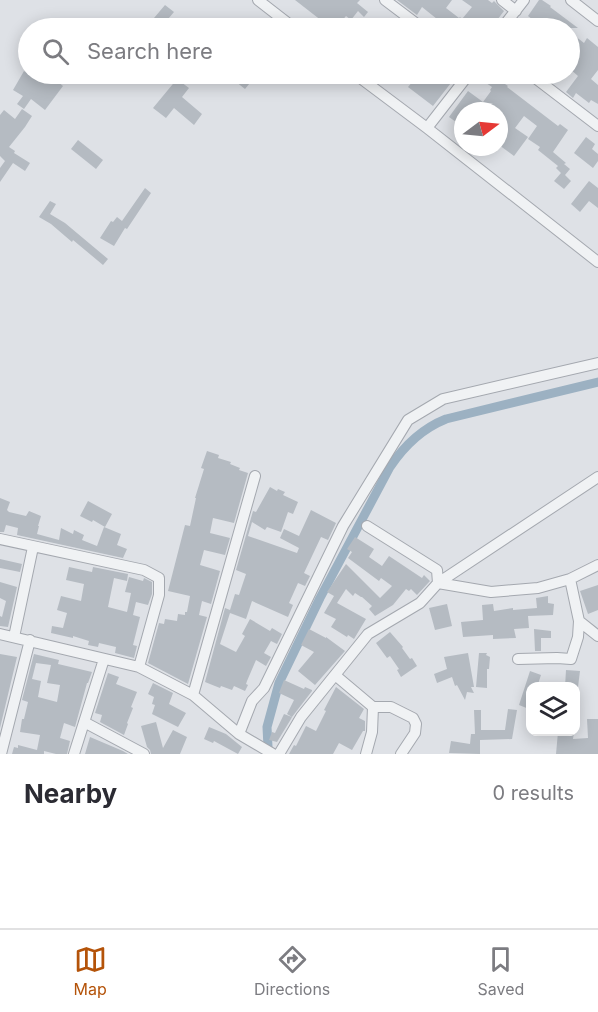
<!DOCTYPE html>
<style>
:root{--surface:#fff;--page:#f7f7f7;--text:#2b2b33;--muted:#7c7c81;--line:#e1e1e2;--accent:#b45309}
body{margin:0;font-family:Inter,sans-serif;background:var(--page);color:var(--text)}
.controls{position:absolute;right:18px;bottom:18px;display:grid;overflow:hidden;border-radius:12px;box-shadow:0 3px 15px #0003}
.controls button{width:54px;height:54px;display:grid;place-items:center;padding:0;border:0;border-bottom:2px solid var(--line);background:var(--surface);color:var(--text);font:30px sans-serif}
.compass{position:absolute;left:454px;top:102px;width:54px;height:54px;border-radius:50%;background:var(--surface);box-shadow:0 3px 15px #0003;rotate:74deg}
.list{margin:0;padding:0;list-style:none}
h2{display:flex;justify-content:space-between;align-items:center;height:78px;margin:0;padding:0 24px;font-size:26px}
h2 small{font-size:20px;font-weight:400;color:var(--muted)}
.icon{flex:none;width:33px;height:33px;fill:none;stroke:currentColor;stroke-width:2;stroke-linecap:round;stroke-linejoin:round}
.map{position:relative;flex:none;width:598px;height:754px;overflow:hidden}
.search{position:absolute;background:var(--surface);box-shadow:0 3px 15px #0003;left:18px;right:18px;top:18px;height:66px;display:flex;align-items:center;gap:15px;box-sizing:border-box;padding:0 21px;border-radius:33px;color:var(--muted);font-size:22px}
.sheet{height:174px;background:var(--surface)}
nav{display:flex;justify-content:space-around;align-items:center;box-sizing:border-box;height:84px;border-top:2px solid var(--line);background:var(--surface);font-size:16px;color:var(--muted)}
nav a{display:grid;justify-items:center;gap:3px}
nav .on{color:var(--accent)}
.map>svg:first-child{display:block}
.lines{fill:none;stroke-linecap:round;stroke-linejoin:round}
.canal{stroke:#9cb1c2;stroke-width:9}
.building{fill:#b5bbc2;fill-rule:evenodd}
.minor-casing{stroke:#a4a8af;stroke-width:12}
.minor{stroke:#f0f2f4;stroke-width:10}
</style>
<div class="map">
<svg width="598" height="754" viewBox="0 0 598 754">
<rect width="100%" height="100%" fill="#dee1e6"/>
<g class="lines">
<path class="canal" d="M267,754L268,747L267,727L279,683L320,598L390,467C404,446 421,429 446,419L598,382"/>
</g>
<path class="building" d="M295,0H360L357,3L368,12L364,17L358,11L351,20L346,16L336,28H331Z
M397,0H452L446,8L459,18L460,17L462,19L472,7L462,0H488L492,3L494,1L504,11L491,28H485L476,21L468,28H438L433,24L437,19L422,7L417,15Z
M539,0H542L551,6L550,7L578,28H539L541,26L528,16Z
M165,5L174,12L163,25L154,18Z
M570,32L584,43L587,38L598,47V70L591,79L598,85V104L591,100L589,103L576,93L573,98L566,92L578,76L570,69Z
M24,71L28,74H55L52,77L63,86L45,110L31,99L24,109L17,104L23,96L13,90Z
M226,74H249L254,78L245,89Z
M419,74H448L454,79L433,106L408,87Z
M484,74H500L496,78L508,86L507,87L558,126L560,124L568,130L553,152L566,163L564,164L570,169L565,175L571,181L564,189L554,181L561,173L556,168L558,166L538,150L540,147L528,139L537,126L524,116L515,128L528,137L514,156L499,145V111H463V127L449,117L468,91L483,102L491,91L490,90L492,87L480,79Z
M177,79L189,88L182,97L202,114L194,125L174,108L166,118L153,108Z
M22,109L32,116L25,127L9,147L15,151L14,153L30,163L25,171L13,163L0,182V168L5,161L0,156V115L4,110L15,119Z
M586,137L595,144L592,149L598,154V161L593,168L574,153Z
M78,140L103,160L96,169L71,149Z
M589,181L598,188V208L589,201L580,212L571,204Z
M145,188L151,193L127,229L125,228L114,246L100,238L111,221L113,222L117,217L122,221Z
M50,201L56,204L50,214L65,223L108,259L103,265L73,240L72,242L51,224L39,217Z
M207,451L219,455L218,458L231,462L230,464L240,468L239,470L248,473L234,523L213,518L210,533L230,538L225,555L204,550L200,565L220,571L211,604L202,601L199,615L207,617L188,684L148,663L159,623L164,624L165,619L177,621L178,614L185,615V612H187L190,596L168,591L185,525L190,526L196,498H195L204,469L201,468Z
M270,487L277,491L278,489L285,492L283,495L298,502L293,514L288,512L281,532L267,527L265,530L252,522L248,536L297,553L299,548L280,538L284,529L299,536L311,510L336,523L328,540L321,537L304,573L310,576L305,586L298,583L289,603L293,605L288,617L252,601L246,619L230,613L220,644L236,652L245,636L242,634L250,619L270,631L272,628L282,634L277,644L271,641L264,653L271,657L266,666L256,660L247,681L246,684L248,685L245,691L234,686L232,690L221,686L220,688L205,682L225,608L230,610L235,594L239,595L246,574L236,570L253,511L256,512Z
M0,498L10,502L7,510L9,512L26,516L29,511L41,516L38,526H39L37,534L59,540L61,528L73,534L74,530L84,535L82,540L97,546L104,527L121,534L117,545L127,549L123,558L17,535L18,528L6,525L4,532H0Z
M88,501L112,514L105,527L93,520L92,522L80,516Z
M355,537L374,549L369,557L382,566L389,556L422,578L424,575L430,581L417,595L411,589L409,591L406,589L393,605L375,616L369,609L372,606L362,597H361L355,593L353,596L346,589L337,603L366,619L354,639L348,635L347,637L331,627L336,619L324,613L334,596L327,592L346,564L380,598L392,586L381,578L379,581L348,558L352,552L347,549Z
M0,559L22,564L20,572L0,568Z
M69,567L92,572L93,567L128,574L127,581L114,578L108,607L127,612L131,593L125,592L129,577L143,581L144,578L152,582V594L148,605L136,602L133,615L140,617L133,645L137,646L134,658L115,653L116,647L99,643L98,647L88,645L89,641L73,636V638L51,633L52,626L63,628L67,613L57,610L61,596L81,601L84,584L66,580Z
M0,582L17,587L8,627L0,626V616L2,617L6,601L0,598Z
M598,585V610L588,614L580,591Z
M548,596V603L554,604L553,615L528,616L529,628L514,629L516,638L493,639V635L463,637L461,622L483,620L482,605L493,604L494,611L513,608V610L537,608L536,598Z
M447,604L452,626L435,630L429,608Z
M309,629L326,638V637L345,651L315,685L298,671L314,652L301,645Z
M534,629L551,631V638H541V651H535Z
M390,632L403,647L402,648L410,659L412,658L417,666L401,677L397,670L399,669L390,656L387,658L376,643Z
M468,653L474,687H471L474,693L467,692L465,700L457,685L455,686L452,677L437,683L434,674L447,669L444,657Z
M479,653H487L486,655L490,657L489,669H487V688L476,687Z
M0,654L17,657L0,728Z
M34,654L59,660L58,664L92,672L88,683H87L75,727L64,723L60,738L70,741L67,754H56L44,751V754H12L14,747L18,748V745L37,750L40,735L20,732L22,719H24L28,702L22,700ZM36,663L51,665L47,683L60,685L57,702L38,697L41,681L32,679Z
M566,670L580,671L578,687H565Z
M530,671L541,675L537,687H531V705L529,709L519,705Z
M108,673L119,677L116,684L137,692L131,707L133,708L127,723L128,724L124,735L100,722L102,715L95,713Z
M284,680L304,689L305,687L312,690V691L292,717L287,714L294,700L279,693Z
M153,683L173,693L169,704L186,713L178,727L152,714L155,705L152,704L154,697L148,694Z
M336,687L364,709L359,718L365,721V731H363L352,750L339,743L333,754H289L294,745L296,746L306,726L316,731L326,711L324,710Z
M508,709L517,710L512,739L480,740V754L449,753L451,741L470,744L471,734H475L474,710H481V730H505Z
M284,714L292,717L291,719L277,742L269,740L272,732L275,733Z
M587,719H598V754H556L558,732H574L573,739L588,738Z
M156,722L163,748L173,730L187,737L180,754H151L150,750L147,747L141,726Z
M209,727L226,734L242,747L238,754L214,741L213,743L204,739Z
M90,737L123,751L128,754H85Z"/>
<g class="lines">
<defs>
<path id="minor" d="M258,0L294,28
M385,0L422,28
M502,0L516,11
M571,0L598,21
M502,28L524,0
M355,74L427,128L598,262
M530,74L598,126
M427,128L469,74
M367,526L437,570L438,583L491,592L538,588L570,579L598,565
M0,539L144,570L159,578V595L139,667
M579,621L598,636
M0,634L139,667L193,695L239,734L273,754
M14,637L33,547
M518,659L557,658L571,659L578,637L579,621L570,579
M335,675L373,707H391L413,718L416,724L415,733L401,754
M193,695L255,476
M84,722L144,754
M239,734L252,701L264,688L343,526L408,420L443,399L598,363
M1,754L30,640
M74,754L104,659
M279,754L301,717L368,634L420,603L438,583L598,477
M366,754L372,732L373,707"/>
</defs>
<use href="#minor" class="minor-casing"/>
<use href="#minor" class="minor"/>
</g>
</svg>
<div class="controls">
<button><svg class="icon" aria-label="layers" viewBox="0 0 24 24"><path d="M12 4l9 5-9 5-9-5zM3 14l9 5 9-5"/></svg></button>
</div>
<svg class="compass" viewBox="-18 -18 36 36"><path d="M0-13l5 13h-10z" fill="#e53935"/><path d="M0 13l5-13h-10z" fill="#7c7c81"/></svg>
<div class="search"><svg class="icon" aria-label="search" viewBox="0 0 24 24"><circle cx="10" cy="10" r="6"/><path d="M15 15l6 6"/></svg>Search here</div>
</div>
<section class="sheet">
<h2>Nearby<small>0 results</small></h2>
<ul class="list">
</ul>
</section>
<nav>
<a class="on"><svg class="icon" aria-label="map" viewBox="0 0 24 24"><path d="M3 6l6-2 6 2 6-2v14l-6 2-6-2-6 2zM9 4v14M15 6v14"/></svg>Map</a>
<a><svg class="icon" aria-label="directions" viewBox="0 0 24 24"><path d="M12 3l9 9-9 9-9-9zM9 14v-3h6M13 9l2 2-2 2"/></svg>Directions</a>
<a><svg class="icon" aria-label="saved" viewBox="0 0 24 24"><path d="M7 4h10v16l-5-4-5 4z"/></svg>Saved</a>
</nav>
